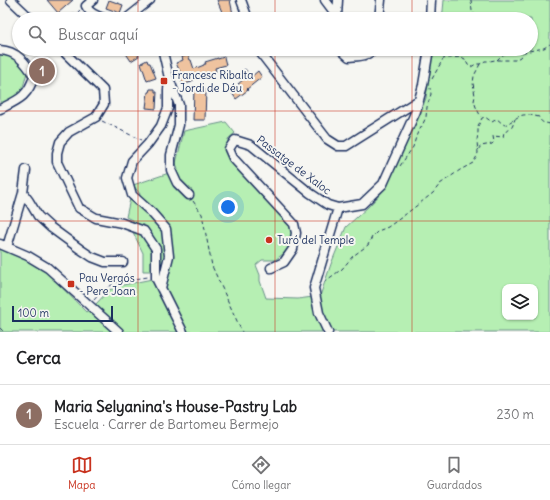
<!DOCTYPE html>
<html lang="es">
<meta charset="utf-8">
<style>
:root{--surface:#fff;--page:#f2f2f2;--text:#202124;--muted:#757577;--line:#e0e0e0;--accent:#c8321e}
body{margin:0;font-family:Delius,sans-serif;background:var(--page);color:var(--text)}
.controls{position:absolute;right:12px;bottom:12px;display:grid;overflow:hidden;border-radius:8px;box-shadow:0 1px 3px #0004}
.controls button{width:36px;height:36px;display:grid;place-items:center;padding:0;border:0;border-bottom:1px solid var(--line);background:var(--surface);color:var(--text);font:20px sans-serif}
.scale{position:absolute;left:12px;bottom:10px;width:101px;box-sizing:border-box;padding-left:4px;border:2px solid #1b2f5e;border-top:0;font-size:11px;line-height:14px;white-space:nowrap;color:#1b2f5e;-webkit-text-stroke:3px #f6f6f2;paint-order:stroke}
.you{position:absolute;left:228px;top:207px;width:14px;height:14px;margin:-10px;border:3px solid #fff;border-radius:50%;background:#1a73e8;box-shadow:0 0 0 6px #1a73e833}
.badge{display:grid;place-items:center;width:26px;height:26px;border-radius:50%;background:var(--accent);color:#fff;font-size:13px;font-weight:700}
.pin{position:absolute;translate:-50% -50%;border:2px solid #fff;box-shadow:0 1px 4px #0006}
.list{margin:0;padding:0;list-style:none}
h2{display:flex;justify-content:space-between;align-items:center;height:52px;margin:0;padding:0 16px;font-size:17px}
h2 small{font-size:13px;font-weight:400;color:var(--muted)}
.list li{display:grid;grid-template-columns:26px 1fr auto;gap:12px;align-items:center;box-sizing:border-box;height:60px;padding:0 16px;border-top:1px solid var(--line)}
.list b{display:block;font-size:15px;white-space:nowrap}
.list p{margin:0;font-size:13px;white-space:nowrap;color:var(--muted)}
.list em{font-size:13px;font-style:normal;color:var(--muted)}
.icon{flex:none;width:22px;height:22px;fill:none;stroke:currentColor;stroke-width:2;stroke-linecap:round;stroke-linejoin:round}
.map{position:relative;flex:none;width:550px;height:332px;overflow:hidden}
.search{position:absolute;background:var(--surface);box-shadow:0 1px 3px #0004;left:12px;right:12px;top:12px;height:44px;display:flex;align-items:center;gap:10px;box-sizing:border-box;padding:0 14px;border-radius:22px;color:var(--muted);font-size:15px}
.sheet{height:112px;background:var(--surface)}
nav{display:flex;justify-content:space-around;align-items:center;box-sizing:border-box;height:56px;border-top:1px solid var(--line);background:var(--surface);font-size:11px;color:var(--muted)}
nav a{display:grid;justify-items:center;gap:2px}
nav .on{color:var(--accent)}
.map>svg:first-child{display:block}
.green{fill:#b6efb3;stroke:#688f88;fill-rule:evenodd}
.building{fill:#efc39f;stroke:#1b2f5e}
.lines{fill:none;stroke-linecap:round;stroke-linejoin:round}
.minor-casing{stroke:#1b2f5e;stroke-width:11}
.path{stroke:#1b2f5e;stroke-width:1;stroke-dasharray:4 3;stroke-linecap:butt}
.minor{stroke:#f6f6f2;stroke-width:8}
.grid{fill:none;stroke:#c8321e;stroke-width:1;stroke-opacity:0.55}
.poi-dot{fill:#c8321e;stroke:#f6f6f2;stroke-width:1.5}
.labels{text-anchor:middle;stroke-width:4;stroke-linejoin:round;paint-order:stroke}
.poi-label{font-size:11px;fill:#1b2f5e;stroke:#f6f6f2;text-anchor:start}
.street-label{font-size:11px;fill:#1b2f5e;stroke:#f6f6f2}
</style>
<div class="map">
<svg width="550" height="332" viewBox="0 0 550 332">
<rect width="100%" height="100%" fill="#f6f6f2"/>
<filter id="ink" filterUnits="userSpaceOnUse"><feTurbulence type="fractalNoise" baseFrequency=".025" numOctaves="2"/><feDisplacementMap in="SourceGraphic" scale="8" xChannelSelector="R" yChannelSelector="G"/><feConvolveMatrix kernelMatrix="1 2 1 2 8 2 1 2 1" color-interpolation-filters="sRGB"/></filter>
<g filter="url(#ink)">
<path class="green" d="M444,0H550V332H0V246L21,256L49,274L86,312L95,305L109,290L123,285L152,279V271H143V253L132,230L134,221L126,217L130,199L136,205L140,194L133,185L178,170L176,163L184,131L226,122L235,133L228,139V153L289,222L293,232L291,248L275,260H262L256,265L260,275V281L266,298L298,299L320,296L331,264L346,227L369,206L385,189L414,127L426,98L432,49H531V19H441L443,11ZM505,287H535V317H505Z
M0,53L15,57L27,72C21,95 23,94 0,104Z"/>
<path class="building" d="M47,0H73L58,13Z
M109,0L123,5L120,13L106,8Z
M217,0H230L234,19H206V17L220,14V13L222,12Z
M123,49H134L139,56L131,61Z
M188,55L190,60H191L194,69L204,65V64H206L205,62L218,58V59L224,57L226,65L215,68L216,72L207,75L206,73L193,77L194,80L192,81V82L184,84L182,83L178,73L180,72L176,63L183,60L182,57Z
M147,60L148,63H150L156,78L147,81L141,63Z
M245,69L251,77L258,71L262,77L247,89L248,90L236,99L232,93L236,90L235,89L240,85L238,84L244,79L239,74Z
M150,89H155V92H157L156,109L146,108L148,92H149Z
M194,90H206L205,120H193Z"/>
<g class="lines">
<defs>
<path id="minor" d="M11,0L31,19
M93,0L86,6C90,14 98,16 106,19
M241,0L248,19
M325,0L337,16
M337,16L338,0
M126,19L150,0
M379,19L381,0
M430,19L431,0
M61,49L103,90L104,104L96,117L69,132L60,142L57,153V162L79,208L96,218L122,223L144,231L156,249V278L183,332
M259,49V51L327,139L338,146H346L419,100
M340,49L349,57C358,56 367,57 374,49
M0,50C17,51 26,63 34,76C28,97 18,100 0,109
M170,81L179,105V125L171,155V170L177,183L189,195
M23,193L29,201L38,216L50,227L80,249L92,257L105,262H123
M0,244L28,256L48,268L119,332
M7,247L23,193L26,170
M271,268L284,262L293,249L296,233L294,224L233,158L229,149L235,140L251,145L310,193L328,205L338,208L362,204L383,184L416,111L423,85L429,49
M161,288L169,256L166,229L151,212L132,195L127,178L132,161L148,144L161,126L168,108V90L169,78L163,52L161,49
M328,332L319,313L314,288L338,208"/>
</defs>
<use href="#minor" class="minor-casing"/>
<path class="path" d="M471,0L472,11L478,19
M67,19L74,13L76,14L80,10
M497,60L500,57L506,53V49
M480,64L474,76L473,83L475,96L474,101L476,107L481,117
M432,79L443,59L447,58L461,57L465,59L468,65L471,67L476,64H480L485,61H490L495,60H515L520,57L524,52L544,48L550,44
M102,121L141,140
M478,150L481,146L492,144L494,142L493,136L503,137L504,132C513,129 512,127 515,119
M400,166L413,147L417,134L422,126L426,117L427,107L431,94L430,88
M193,201L202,214L212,266L242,332
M324,282L342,269L353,256L368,245L372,237L378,231L388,227L402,217L433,193L440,184L460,170L473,163L476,158L478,153L477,141L478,132V126L482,118L485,117L492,122L497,119C500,121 502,124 505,125C521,116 519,112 539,117C542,124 543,122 550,124
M94,300C111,280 123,281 148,277
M0,328L4,332"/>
<use href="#minor" class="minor"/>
</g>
</g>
<path class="grid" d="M138,0V19M275,0V19M412,0V19M138,49V332M275,49V332M412,49V332M0,111H550M0,221H550"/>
<g class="poi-dot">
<rect x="160" y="77" width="8" height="8" rx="2"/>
<circle cx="269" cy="240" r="4"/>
<rect x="67" y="280" width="8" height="8" rx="2"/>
</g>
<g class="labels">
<g class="poi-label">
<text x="172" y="79">Francesc Ribalta<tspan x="172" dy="13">- Jordi de Déu</tspan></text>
<text x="277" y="244">Turó del Temple</text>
<text x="79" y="282">Pau Vergós<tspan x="79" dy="13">- Pere Joan</tspan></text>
</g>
<g class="street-label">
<text transform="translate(294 165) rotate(37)" y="4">Passatge de Xaloc</text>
</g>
</g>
</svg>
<div class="controls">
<button><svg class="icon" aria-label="layers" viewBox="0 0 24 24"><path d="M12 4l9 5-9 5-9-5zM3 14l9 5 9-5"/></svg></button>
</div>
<div class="scale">100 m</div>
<div class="you"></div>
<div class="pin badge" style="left:42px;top:71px;background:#8d6e63">1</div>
<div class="search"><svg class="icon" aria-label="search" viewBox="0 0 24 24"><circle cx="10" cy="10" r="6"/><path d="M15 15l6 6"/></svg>Buscar aquí</div>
</div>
<section class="sheet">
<h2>Cerca<small></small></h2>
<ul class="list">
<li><span class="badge" style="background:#8d6e63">1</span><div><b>Maria Selyanina's House-Pastry Lab</b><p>Escuela · Carrer de Bartomeu Bermejo</p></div><em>230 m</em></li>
</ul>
</section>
<nav>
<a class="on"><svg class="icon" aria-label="map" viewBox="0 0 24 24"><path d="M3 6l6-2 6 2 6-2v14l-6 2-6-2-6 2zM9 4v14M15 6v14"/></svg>Mapa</a>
<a><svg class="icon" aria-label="directions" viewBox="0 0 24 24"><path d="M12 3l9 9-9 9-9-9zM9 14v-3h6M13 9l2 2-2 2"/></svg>Cómo llegar</a>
<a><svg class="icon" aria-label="saved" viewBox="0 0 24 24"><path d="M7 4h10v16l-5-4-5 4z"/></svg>Guardados</a>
</nav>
